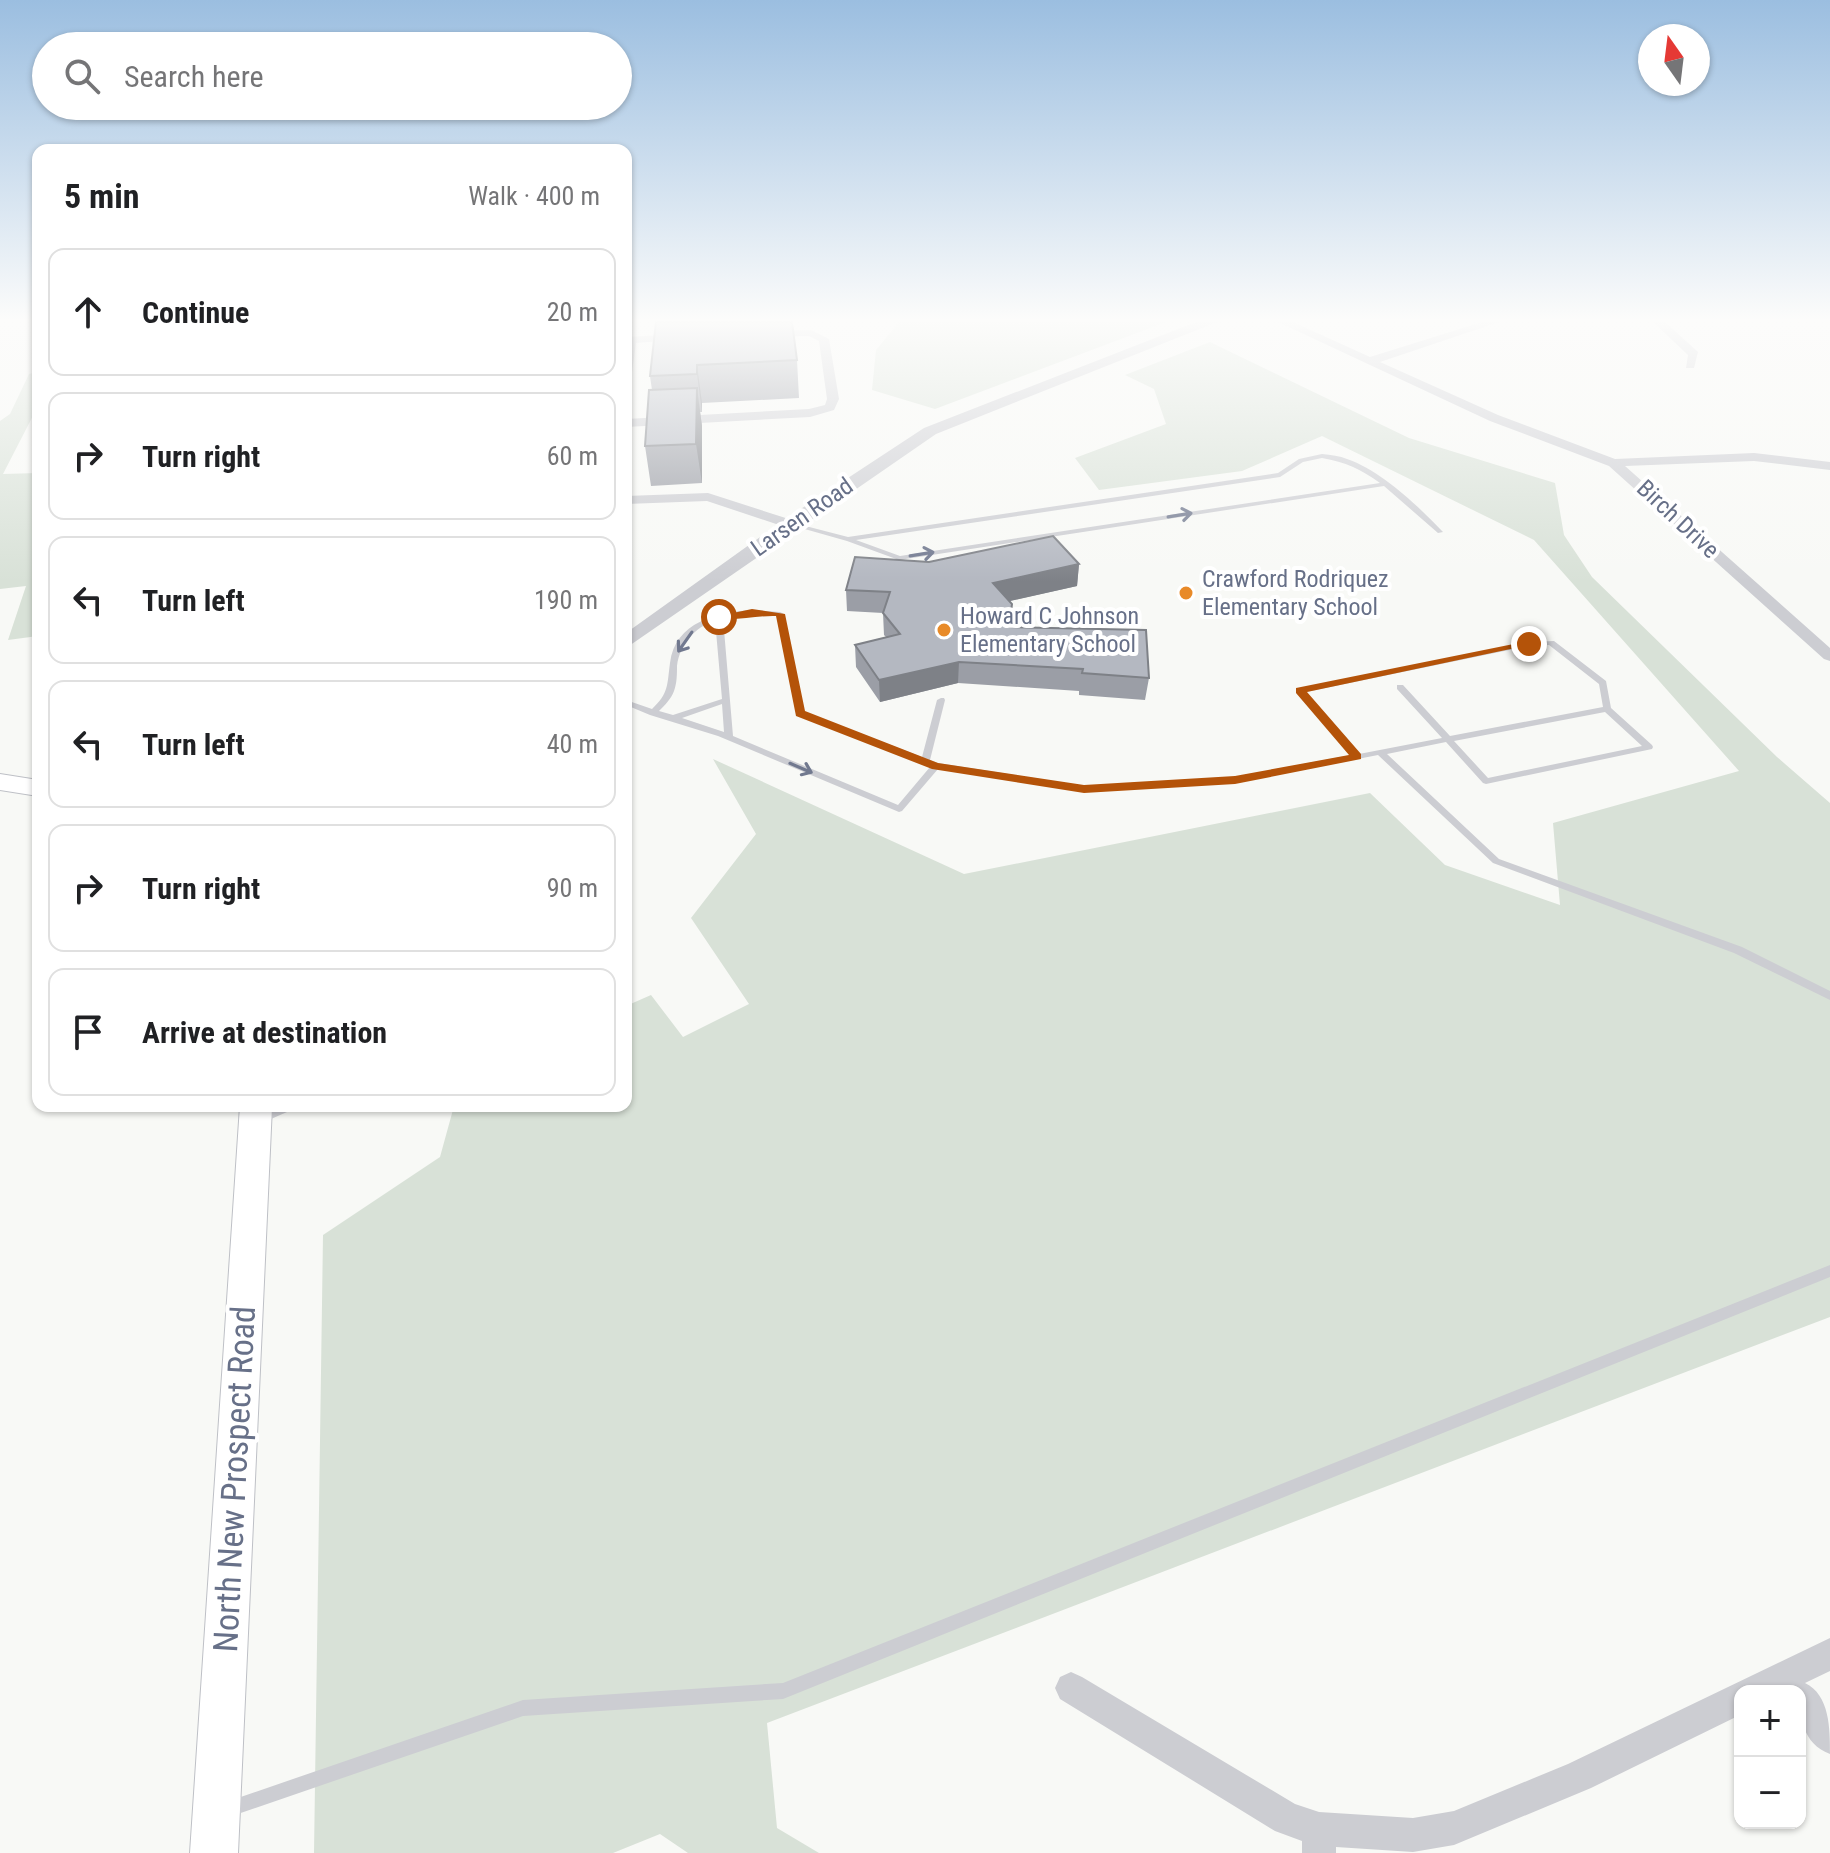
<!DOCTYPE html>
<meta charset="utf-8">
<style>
:root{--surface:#fff;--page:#f2f2f2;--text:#202124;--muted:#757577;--line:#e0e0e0}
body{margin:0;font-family:"Roboto Condensed",sans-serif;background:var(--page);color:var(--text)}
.controls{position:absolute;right:24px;bottom:24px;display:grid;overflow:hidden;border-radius:16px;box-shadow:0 2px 6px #0004}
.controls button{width:72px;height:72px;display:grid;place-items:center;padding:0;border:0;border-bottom:2px solid var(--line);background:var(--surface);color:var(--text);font:40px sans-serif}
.compass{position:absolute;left:1638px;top:24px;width:72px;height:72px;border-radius:50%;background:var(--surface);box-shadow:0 2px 6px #0004;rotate:346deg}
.stop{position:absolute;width:24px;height:24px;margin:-18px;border:6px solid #b45309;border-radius:50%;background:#fff}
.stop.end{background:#b45309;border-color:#fff;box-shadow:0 2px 8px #0008}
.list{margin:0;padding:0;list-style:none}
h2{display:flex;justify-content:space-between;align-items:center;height:104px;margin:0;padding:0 32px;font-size:34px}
h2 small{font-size:26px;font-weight:400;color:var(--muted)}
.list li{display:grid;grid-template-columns:52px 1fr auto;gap:24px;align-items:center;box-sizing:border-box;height:128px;margin:0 16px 16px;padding:0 16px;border:2px solid var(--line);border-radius:16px}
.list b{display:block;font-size:30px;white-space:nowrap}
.list em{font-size:26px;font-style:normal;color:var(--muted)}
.icon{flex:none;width:44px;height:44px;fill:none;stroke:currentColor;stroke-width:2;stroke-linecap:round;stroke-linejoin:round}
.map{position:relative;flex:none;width:1830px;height:1853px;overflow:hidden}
.search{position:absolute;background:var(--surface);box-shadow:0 2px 6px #0004;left:32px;top:32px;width:600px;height:88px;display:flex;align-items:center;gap:20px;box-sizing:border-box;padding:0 28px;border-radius:44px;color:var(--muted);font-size:30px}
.panel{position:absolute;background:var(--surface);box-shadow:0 2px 6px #0004;left:32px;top:144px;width:600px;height:968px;border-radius:16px}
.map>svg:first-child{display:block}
.green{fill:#d8e1d7}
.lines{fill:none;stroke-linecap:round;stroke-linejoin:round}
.secondary-casing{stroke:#bec0c6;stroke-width:2}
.service{fill:#cccdd2;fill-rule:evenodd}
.minor{fill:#cccdd2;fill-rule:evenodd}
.tertiary{fill:#cccdd2;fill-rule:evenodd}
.secondary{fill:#fff;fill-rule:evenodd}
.wall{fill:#9b9ea6}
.shaded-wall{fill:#7e8187}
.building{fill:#b4b8c1;stroke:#7e8187;stroke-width:2}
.oneway{stroke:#71798f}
.route{fill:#b45309}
.poi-dot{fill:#e88a28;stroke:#fff;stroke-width:3}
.labels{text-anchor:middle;stroke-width:8;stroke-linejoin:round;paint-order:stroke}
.far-street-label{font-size:24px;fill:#677088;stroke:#fff}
.far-poi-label{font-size:24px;fill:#677088;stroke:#fff;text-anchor:start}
.near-street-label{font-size:34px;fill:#677088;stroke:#fff}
</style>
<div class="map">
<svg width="1830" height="1853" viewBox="0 0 1830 1853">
<rect width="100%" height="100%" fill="#f8f9f6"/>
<path class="green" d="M899,322H1166L935,409L872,390L876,350Z
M1210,342L1409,438L1555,483L1564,535L1592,577L1777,757L1830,803V1317L767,1723L777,1828L819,1853H688L660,1834L613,1853H314L323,1235L440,1157L454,1106H626V1006L651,995L683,1037L749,1004L691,918L756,834L713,759L964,874L1370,793L1445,865L1560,905L1553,823L1739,771L1534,540L1322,436L1242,471L1099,490L1075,458L1166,424L1154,389L1125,375Z
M38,372V406L3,474L38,473V636L8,640L26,586L0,589V421L10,414L29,374Z"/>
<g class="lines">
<defs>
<path id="secondary" d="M0,774L38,780V796L0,790Z
M240,1106H272L238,1853H190Z"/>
</defs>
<use href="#secondary" class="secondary-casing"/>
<path class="service" d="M1322,454C1331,455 1340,456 1347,459C1382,471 1418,506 1443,532L1438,533L1384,486L899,560L847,541L787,524L790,522L848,537L1278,473L1299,459ZM1322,458C1346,462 1360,469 1380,483L900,556L856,540L1280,477L1303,462Z
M752,610L780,612L784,614L804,712L922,757L937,700L941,698H944L945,700L930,760L938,763L1084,786L1235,777L1351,755L1297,693V689L1529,642L1554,641L1606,681L1611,708L1652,745L1653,747L1652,749L1486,784L1483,783L1446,742L1387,754L1499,859L1742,947L1830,991V1000L1734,953L1493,863L1378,755L1235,783L1084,792L938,769L902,811L899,812L718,736L650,715L626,705V700L652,709C669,693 667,685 670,663C675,622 717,612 752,610ZM752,615L777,616L797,715L930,767L898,805L733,736L723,618ZM715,620L722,699L673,715L659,711C665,705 671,699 674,691C677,683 677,674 677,666C680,643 695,628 715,620ZM1549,645L1599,684L1603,707L1450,736L1403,685H1397V689L1442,738L1359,754L1306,692L1529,646ZM722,704L724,732L682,718ZM1605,712L1642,746L1488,778L1454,741Z
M278,1106H296L294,1109L264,1122L260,1124L256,1122L254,1119L256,1116Z
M1830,1265V1277L783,1699L523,1716L229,1817L223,1815L221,1809L223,1803L229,1801L523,1700L783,1683Z"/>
<path class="minor" d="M1278,322H1293L1370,357L1482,322H1499L1380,362L1498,415L1615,459L1754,453L1830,462V470L1754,461L1625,466L1830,648V661L1824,659L1609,466L1490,421Z
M1653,322H1665L1698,352L1694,368H1686L1688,355Z
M811,330L829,339L839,399L834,410L810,417L626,427V419L809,409L825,405L827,399L819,341L809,336L765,337L760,334L765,331Z
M682,334L686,335V339L636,343L632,372L626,375V337Z
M708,493L795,521L797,524L785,527L707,501L626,504V496Z
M1830,1638V1671L1805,1683C1830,1695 1830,1729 1830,1754C1802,1743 1800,1718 1800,1691H1740V1715L1591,1788L1454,1845L1413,1852L1336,1847V1853H1302V1841L1275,1831L1060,1699L1055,1688L1060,1677L1071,1672L1082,1677L1295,1804L1319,1812L1413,1818L1454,1811L1568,1764Z"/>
<path class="tertiary" d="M1196,322H1217L936,434L626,648V633L784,520L924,428Z"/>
<use href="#secondary" class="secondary"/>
</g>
<path class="wall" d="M656,322L797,360L799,398L702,403V412H700L702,426V483L651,486L645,446L652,390L650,376Z
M1079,564L1077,586L1009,601L1010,627L1149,678L1145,700L1079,695V691L958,683L880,702L856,667L855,645L886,637L884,635L883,613L847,611L846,590Z"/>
<path class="shaded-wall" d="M697,365L702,403V412L697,374Z
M697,388L702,426V483L696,444Z
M1079,564L1077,586L992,605L993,583Z
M959,662L958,683L880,702L879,680Z"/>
<path class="building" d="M656,322H792L797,360L697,365V374L650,376Z
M697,388L696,444L645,446L649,390Z
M1053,536L1079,564L993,583L1012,604L1009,627L1146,630L1149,678L1082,673L1083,669L959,662L879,680L855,645L900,634L883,613L890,592L846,590L855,557L929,562Z"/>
<defs><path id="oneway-shaft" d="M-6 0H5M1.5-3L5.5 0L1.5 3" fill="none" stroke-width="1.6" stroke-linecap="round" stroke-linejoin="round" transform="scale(2)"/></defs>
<g class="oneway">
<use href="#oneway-shaft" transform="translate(1180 515) rotate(-9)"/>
<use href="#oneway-shaft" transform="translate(922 554) rotate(-9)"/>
<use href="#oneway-shaft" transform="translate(685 642) rotate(125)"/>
<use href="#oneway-shaft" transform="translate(801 768) rotate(23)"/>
</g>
<linearGradient id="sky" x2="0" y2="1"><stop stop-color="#9bbee0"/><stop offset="0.55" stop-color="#fcfcfb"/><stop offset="1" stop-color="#fcfcfb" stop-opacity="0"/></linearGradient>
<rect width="1830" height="582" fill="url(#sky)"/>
<path class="route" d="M752,609L785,614L805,711L938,763L1084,785L1235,776L1349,755L1296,693V688L1529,641L1534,644L1307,692L1361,754V759L1235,784L1084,793L932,769L796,716L776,616C758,615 728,623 714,617Z"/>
<g class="poi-dot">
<circle cx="1186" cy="593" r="8"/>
<circle cx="944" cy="630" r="8"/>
</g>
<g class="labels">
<g class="far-street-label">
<text transform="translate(802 517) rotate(-35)" y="8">Larsen Road</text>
<text transform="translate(1678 519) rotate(43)" y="8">Birch Drive</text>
</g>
<g class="far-poi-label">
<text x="1202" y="587">Crawford Rodriquez<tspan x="1202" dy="28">Elementary School</tspan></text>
<text x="960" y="624">Howard C Johnson<tspan x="960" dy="28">Elementary School</tspan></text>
</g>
<g class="near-street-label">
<text transform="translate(234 1479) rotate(-87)" y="12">North New Prospect Road</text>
</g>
</g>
</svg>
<div class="controls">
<button>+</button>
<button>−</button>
</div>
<svg class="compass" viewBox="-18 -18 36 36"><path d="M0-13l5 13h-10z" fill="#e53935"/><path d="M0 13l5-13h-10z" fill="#757577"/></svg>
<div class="stop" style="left:719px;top:617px"></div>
<div class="stop end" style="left:1529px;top:644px"></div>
<div class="search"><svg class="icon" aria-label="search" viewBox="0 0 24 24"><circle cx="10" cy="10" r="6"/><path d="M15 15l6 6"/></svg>Search here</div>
<section class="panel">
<h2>5 min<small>Walk · 400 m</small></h2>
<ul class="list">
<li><svg class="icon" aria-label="ahead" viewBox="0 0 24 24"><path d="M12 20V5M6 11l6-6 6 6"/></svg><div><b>Continue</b></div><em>20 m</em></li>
<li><svg class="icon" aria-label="right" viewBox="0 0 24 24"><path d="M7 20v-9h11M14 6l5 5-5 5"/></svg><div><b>Turn right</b></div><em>60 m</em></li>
<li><svg class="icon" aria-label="left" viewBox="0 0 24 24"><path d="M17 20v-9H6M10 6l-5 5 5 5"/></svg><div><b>Turn left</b></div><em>190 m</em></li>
<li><svg class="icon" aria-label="left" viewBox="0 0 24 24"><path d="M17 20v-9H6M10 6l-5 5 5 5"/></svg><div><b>Turn left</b></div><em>40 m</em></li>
<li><svg class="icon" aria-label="right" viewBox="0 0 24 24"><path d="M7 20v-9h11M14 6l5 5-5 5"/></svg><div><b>Turn right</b></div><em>90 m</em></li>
<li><svg class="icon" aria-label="arrive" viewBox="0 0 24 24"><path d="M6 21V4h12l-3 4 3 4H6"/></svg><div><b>Arrive at destination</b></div></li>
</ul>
</section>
</div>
